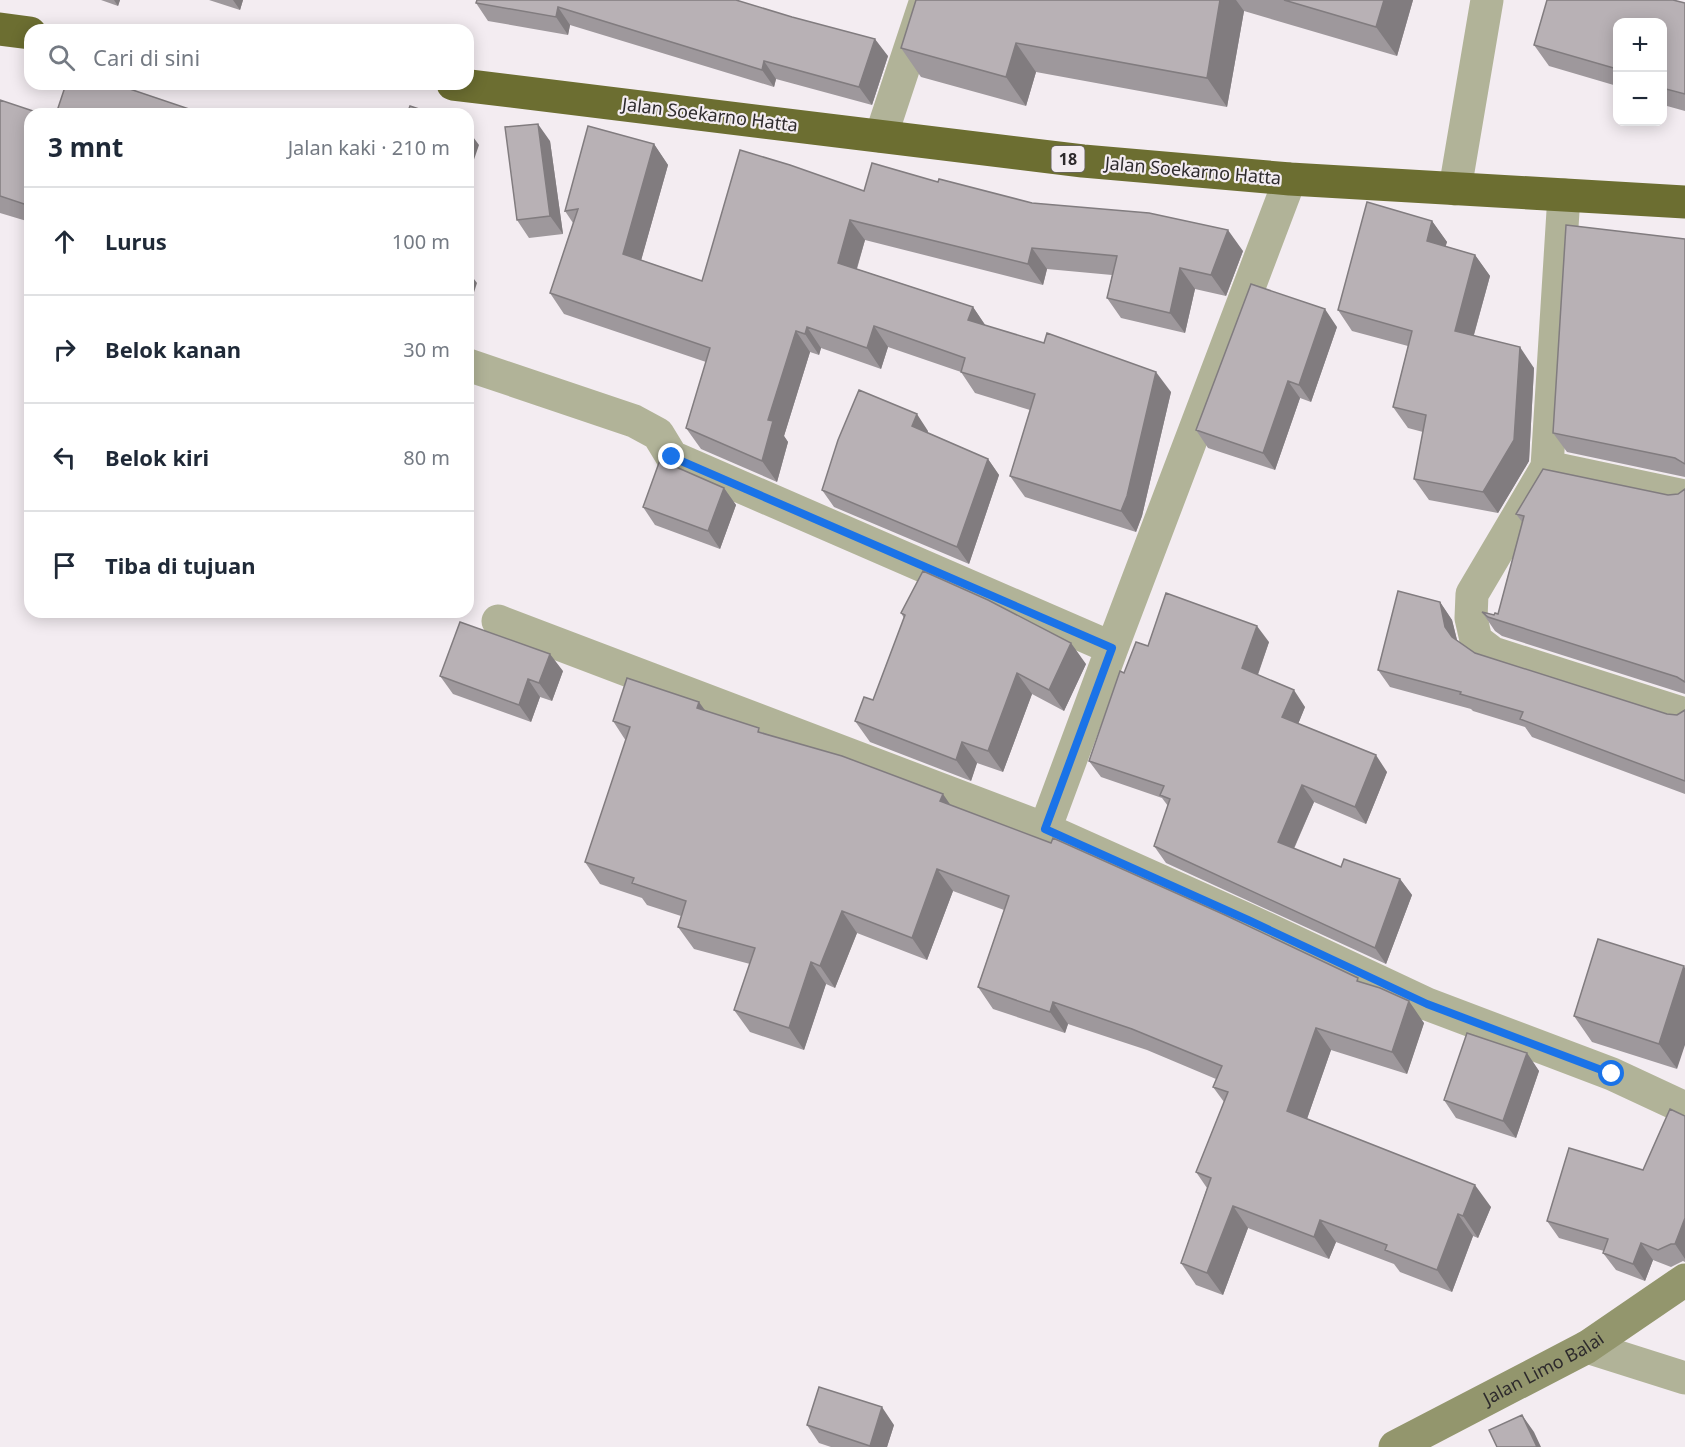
<!DOCTYPE html>
<html lang="id">
<meta charset="utf-8">
<style>
body{margin:0;font-family:"Noto Sans",sans-serif;background:#f2f2f3;color:#1f2937}
.controls{position:absolute;right:18px;top:18px;display:grid;overflow:hidden;border-radius:12px;box-shadow:0 3px 15px #0003}
.controls button{width:54px;height:54px;display:grid;place-items:center;padding:0;border:0;border-bottom:2px solid #e0e1e3;background:#fff;color:#1f2937;font:30px sans-serif}
.stop{position:absolute;width:18px;height:18px;margin:-14px;border:4px solid #1a73e8;border-radius:50%;background:#fff}
.stop.end{background:#1a73e8;border-color:#fff;box-shadow:0 2px 6px #0008}
.list{margin:0;padding:0;list-style:none}
h2{display:flex;justify-content:space-between;align-items:center;height:78px;margin:0;padding:0 24px;font-size:26px}
h2 small{font-size:20px;font-weight:400;color:#747a83}
.list li{display:grid;grid-template-columns:39px 1fr auto;gap:18px;align-items:center;box-sizing:border-box;height:108px;padding:0 24px;border-top:2px solid #e0e1e3}
.list b{display:block;font-size:22px;white-space:nowrap}
.list em{font-size:20px;font-style:normal;color:#747a83}
.icon{flex:none;width:33px;height:33px;fill:none;stroke:currentColor;stroke-width:2;stroke-linecap:round;stroke-linejoin:round}
.map{position:relative;flex:none;width:1685px;height:1447px;overflow:hidden}
.search{position:absolute;background:#fff;box-shadow:0 3px 15px #0003;left:24px;top:24px;width:450px;height:66px;display:flex;align-items:center;gap:15px;box-sizing:border-box;padding:0 21px;border-radius:18px;color:#747a83;font-size:22px}
.panel{position:absolute;background:#fff;box-shadow:0 3px 15px #0003;left:24px;top:108px;width:450px;height:510px;border-radius:18px}
.map>svg:first-child{display:block}
.lines{fill:none;stroke-linecap:round;stroke-linejoin:round}
.street{stroke:#b1b398;stroke-width:33}
.secondary{stroke:#93966d;stroke-width:33}
.highway{stroke:#6c6e31;stroke-width:33}
.wall{fill:#9e989c}
.shaded-wall{fill:#817c7f}
.building{fill:#b8b1b5;stroke:#817c7f;stroke-width:1.5}
.route{stroke:#1a73e8;stroke-width:8}
.labels{text-anchor:middle;stroke-width:4.5;stroke-linejoin:round;paint-order:stroke}
.shield{fill:#f3ecf1;stroke:#686467;stroke-width:1.5}
.shield-label{font-size:16px;font-weight:bold;fill:#2d2a2c}
.street-label{font-size:18px;fill:#2d2a2c;stroke:#f3ecf1}
</style>
<div class="map">
<svg width="1685" height="1447" viewBox="0 0 1685 1447">
<rect width="100%" height="100%" fill="#f3ecf1"/>
<g class="lines">
<path class="street" d="M881,136L926,0
M1290,179L1112,648L1045,829L1248,920L1427,1004L1612,1074L1685,1108
M1455,189L1487,0
M1564,195L1547,467L1472,594L1471,618L1476,640L1493,653L1685,714
M468,365L634,421L658,434L672,457L1112,648
M1547,467L1685,496
M498,621L1045,829
M1587,1347L1685,1378"/>
<path class="secondary" id="s1" d="M1395,1447L1587,1347L1685,1280"/>
<path class="highway" d="M0,29L30,33
M453,84L1083,161L1290,179L1685,202"/>
</g>
<path class="wall" d="M101,0H120L118,6Z
M209,0H243L240,10Z
M736,0L888,56L872,105L776,79L774,87L570,25L568,35L488,21L476,3Z
M916,0H1413L1397,56L1244,11L1227,107L1036,72L1026,106L921,77L901,48Z
M1685,3V111L1667,106L1662,100V22H1617V86L1549,66L1534,45Z
M0,100L30,114V222L0,213Z
M550,141L563,234L529,238L517,220Z
M654,144L668,165L641,260L702,281L864,191L938,182L1243,251L1226,296L1195,289L1185,333L1121,318L1107,298L1112,275L1047,269L1043,285L865,240L857,269L973,307L986,326L1171,392L1142,516L1136,532L1025,497L1010,476L1030,410L975,393L961,372L888,347L881,369L821,348L819,355L810,352L784,436L788,442L777,482L701,449L686,428L706,362L564,314L550,293L573,223L565,211Z
M1432,221L1447,242L1445,246L1475,255L1490,276L1474,335L1534,368L1529,461L1498,513L1429,500L1414,479L1423,432L1408,428L1393,407L1408,346L1352,331L1338,310Z
M1685,239V477L1567,452L1553,433Z
M1337,327L1311,402L1300,398L1275,470L1208,448L1196,430Z
M928,431V433L988,459L999,475L969,564L834,507L822,490Z
M724,488L736,505L720,549L655,525L643,507Z
M1685,489V694L1502,636L1495,631L1482,612L1494,615L1498,614L1522,522L1516,514L1678,494Z
M1440,602L1452,620L1457,640L1475,653L1667,714L1677,715L1685,710V794L1532,737L1525,727L1473,711L1471,709L1390,687L1378,670Z
M901,613L1086,664L1064,711L1032,694L1003,772L977,763L971,781L870,742L855,721L873,700L904,618Z
M1269,642L1258,675L1305,707L1298,724L1387,772L1366,824L1314,802L1294,849L1341,867L1400,879L1412,895L1386,964L1166,863L1154,846L1168,806L1162,798L1101,777L1089,761L1124,673L1148,646Z
M563,671L552,701L540,697L531,722L453,694L440,676Z
M705,710L950,805L1361,982L1424,1023L1407,1074L1331,1050L1307,1119L1491,1207L1478,1238L1473,1236L1452,1292L1400,1272L1394,1264L1336,1242L1329,1259L1248,1228L1223,1295L1196,1285L1181,1263L1207,1188L1196,1172L1224,1102L1213,1087L1216,1079L1147,1050L1068,1024L1065,1033L993,1009L978,987L1004,910L953,891L927,960L857,933L835,988L826,984L804,1050L750,1032L734,1010L750,964L694,949L678,927L681,916L647,905L642,898L600,884L585,862L626,741L613,721Z
M1598,939L1677,1069L1592,1042L1574,1016Z
M1527,1053L1539,1071L1516,1138L1456,1118L1444,1100Z
M1685,1116V1262L1683,1261L1671,1267L1653,1260L1645,1281L1616,1270L1603,1253L1604,1251L1559,1238L1547,1221L1643,1170Z
M807,1425H894L887,1447H831L819,1443Z"/>
<path class="shaded-wall" d="M114,0H120L118,6Z
M233,0H243L240,10Z
M1220,0H1236L1244,11L1227,107L1207,78Z
M1384,0H1413L1397,56L1376,27Z
M558,7L570,25L568,35L556,17Z
M875,39L888,56L872,105L859,87Z
M1016,43L1036,72L1026,106L1006,77Z
M764,61L776,79L774,87L762,70Z
M538,124L550,141L563,234L550,216Z
M468,130L479,145L468,177Z
M654,144L668,165L637,275L623,254Z
M850,220L865,240L852,284L838,263Z
M1432,221L1447,242L1441,262L1427,241Z
M1228,230L1243,251L1226,296L1211,275Z
M1032,248L1047,269L1043,285L1028,264Z
M1475,255L1490,276L1469,352L1455,331Z
M1180,268L1195,289L1185,333L1170,313Z
M468,271L477,283L468,311Z
M973,307L987,328L968,320Z
M1325,309L1337,327L1311,402L1299,385Z
M874,326L888,347L881,369L867,348Z
M807,327L821,348L819,355L805,334Z
M796,331L810,352L784,436L788,442L777,482L762,461L768,420Z
M1520,347L1534,368L1529,461L1498,513L1483,492Z
M1156,372L1171,392L1142,516L1136,532L1121,511Z
M1288,381L1300,398L1275,470L1263,453Z
M917,414L928,431L924,442L912,426Z
M988,459L999,475L969,564L957,547Z
M724,488L736,505L720,549L708,531Z
M1440,602L1452,620L1458,644L1464,654L1445,627Z
M1257,626L1269,642L1254,685L1242,668Z
M1071,643L1086,664L1064,711L1049,690Z
M550,654L563,671L552,701L539,683Z
M1017,673L1032,694L1003,772L988,751Z
M528,679L540,697L531,722L519,705Z
M1294,690L1305,707L1294,734L1282,717Z
M699,702L715,724L697,708Z
M962,742L977,763L971,781L956,760Z
M1376,755L1387,772L1366,824L1355,807Z
M1302,785L1314,802L1289,859L1278,842Z
M943,794L958,816L940,801Z
M937,869L953,891L927,960L912,938Z
M1400,879L1412,895L1386,964L1375,948Z
M842,911L857,933L835,988L820,966Z
M811,962L826,984L804,1050L789,1028Z
M1684,966L1685,968V1045L1677,1069L1659,1044Z
M1409,1001L1424,1023L1407,1074L1392,1052Z
M1053,1002L1068,1024L1065,1033L1050,1012Z
M1316,1028L1331,1050L1302,1133L1287,1111Z
M1527,1053L1539,1071L1516,1138L1503,1121Z
M1475,1185L1491,1207L1478,1238L1463,1216Z
M1233,1206L1248,1228L1223,1295L1207,1273Z
M1458,1214L1473,1236L1452,1292L1437,1270Z
M1685,1218V1259L1675,1244Z
M1320,1220L1336,1242L1329,1259L1314,1237Z
M1641,1243L1653,1260L1645,1281L1633,1264Z
M882,1407L894,1425L887,1447H870V1446Z
M1522,1415L1534,1432L1541,1447H1537Z"/>
<path class="building" d="M477,0H736L792,17L875,39L859,87L764,61L762,70L558,7L556,17L476,3Z
M916,0H1220L1207,78L1016,43L1006,77L901,48Z
M1284,0H1384L1376,27Z
M1547,0H1673L1685,3V94L1662,88V22H1617V69L1534,45Z
M66,84H115L201,113V114H56Z
M0,100L42,114H30V206L0,196Z
M410,106L434,114H407Z
M538,124L550,216L517,220L505,127Z
M588,126L654,144L623,254L702,281L740,150L790,165L864,191L872,163L938,182L939,179L1032,203L1149,213L1228,230L1211,275L1180,268L1170,313L1107,298L1117,256L1032,248L1028,264L850,220L838,263L973,307L968,320L1044,343L1047,333L1156,372L1127,496L1121,511L1010,476L1035,394L961,372L965,358L874,326L867,348L807,327L805,334L796,331L768,420L773,421L762,461L686,428L710,348L550,293L578,209L565,211Z
M1367,202L1432,221L1427,241L1475,255L1455,331L1520,347L1514,440L1483,492L1414,479L1426,415L1393,407L1412,331L1338,310Z
M1566,225L1685,239V464L1675,458L1553,433Z
M1251,284L1325,309L1299,385L1288,381L1263,453L1196,430Z
M859,390L917,414L912,426L988,459L957,547L822,490L838,440Z
M660,460L724,488L708,531L643,507Z
M1543,469L1668,495L1678,494L1685,489V682L1677,677L1488,617L1482,612L1494,615L1495,613L1498,614L1524,516L1516,514Z
M923,571L988,600L1071,643L1049,690L1017,673L988,751L962,742L956,760L855,721L864,697L873,700L905,615L901,613Z
M1398,591L1440,602L1445,627L1452,637L1475,653L1667,714L1677,715L1685,710V781L1520,719L1523,712L1460,694L1461,692L1378,670Z
M1166,593L1257,626L1242,668L1294,690L1282,717L1376,755L1355,807L1302,785L1278,842L1341,867L1344,859L1400,879L1375,948L1154,846L1170,799L1160,795L1164,786L1089,761L1120,671L1124,673L1136,642L1148,646Z
M460,622L550,654L539,683L528,679L519,705L440,676Z
M627,678L699,702L697,708L759,728L758,732L842,756L943,794L940,801L1051,843L1053,838L1225,915L1358,978L1357,981L1380,988L1409,1001L1392,1052L1316,1028L1287,1111L1475,1185L1463,1216L1458,1214L1437,1270L1385,1250L1387,1245L1320,1220L1314,1237L1233,1206L1207,1273L1181,1263L1211,1178L1196,1172L1228,1092L1213,1087L1222,1066L1132,1029L1053,1002L1050,1012L978,987L1009,896L937,869L912,938L842,911L820,966L811,962L789,1028L734,1010L755,948L678,927L686,901L632,883L634,878L585,862L630,727L613,721Z
M1598,939L1684,966L1659,1044L1574,1016Z
M1467,1033L1527,1053L1503,1121L1444,1100Z
M1670,1109L1685,1116V1218L1675,1244H1671L1658,1250L1641,1243L1633,1264L1603,1253L1608,1239L1547,1221L1569,1148L1643,1170Z
M819,1387L882,1407L870,1446L807,1425Z
M1522,1415L1537,1447H1497L1489,1430Z"/>
<g class="lines">
<path class="route" d="M672,457L1112,648L1045,829L1248,920L1427,1004L1612,1074"/>
</g>
<g class="labels">
<rect class="shield" x="1051.5" y="146" width="33" height="26" rx="4.5"/>
<g class="shield-label">
<text x="1068" y="165">18</text>
</g>
<g class="street-label">
<text transform="translate(710 115) rotate(7)" y="6">Jalan Soekarno Hatta</text>
<text transform="translate(1193 171) rotate(5)" y="6">Jalan Soekarno Hatta</text>
<text dy="6" stroke="none"><textPath href="#s1" startOffset="168">Jalan Limo Balai</textPath></text>
</g>
</g>
</svg>
<div class="controls">
<button>+</button>
<button>−</button>
</div>
<div class="stop" style="left:1612px;top:1074px"></div>
<div class="stop end" style="left:672px;top:457px"></div>
<div class="search"><svg class="icon" aria-label="search" viewBox="0 0 24 24"><circle cx="10" cy="10" r="6"/><path d="M15 15l6 6"/></svg>Cari di sini</div>
<section class="panel">
<h2>3 mnt<small>Jalan kaki · 210 m</small></h2>
<ul class="list">
<li><svg class="icon" aria-label="ahead" viewBox="0 0 24 24"><path d="M12 20V5M6 11l6-6 6 6"/></svg><div><b>Lurus</b></div><em>100 m</em></li>
<li><svg class="icon" aria-label="right" viewBox="0 0 24 24"><path d="M7 20v-9h11M14 6l5 5-5 5"/></svg><div><b>Belok kanan</b></div><em>30 m</em></li>
<li><svg class="icon" aria-label="left" viewBox="0 0 24 24"><path d="M17 20v-9H6M10 6l-5 5 5 5"/></svg><div><b>Belok kiri</b></div><em>80 m</em></li>
<li><svg class="icon" aria-label="arrive" viewBox="0 0 24 24"><path d="M6 21V4h12l-3 4 3 4H6"/></svg><div><b>Tiba di tujuan</b></div></li>
</ul>
</section>
</div>
